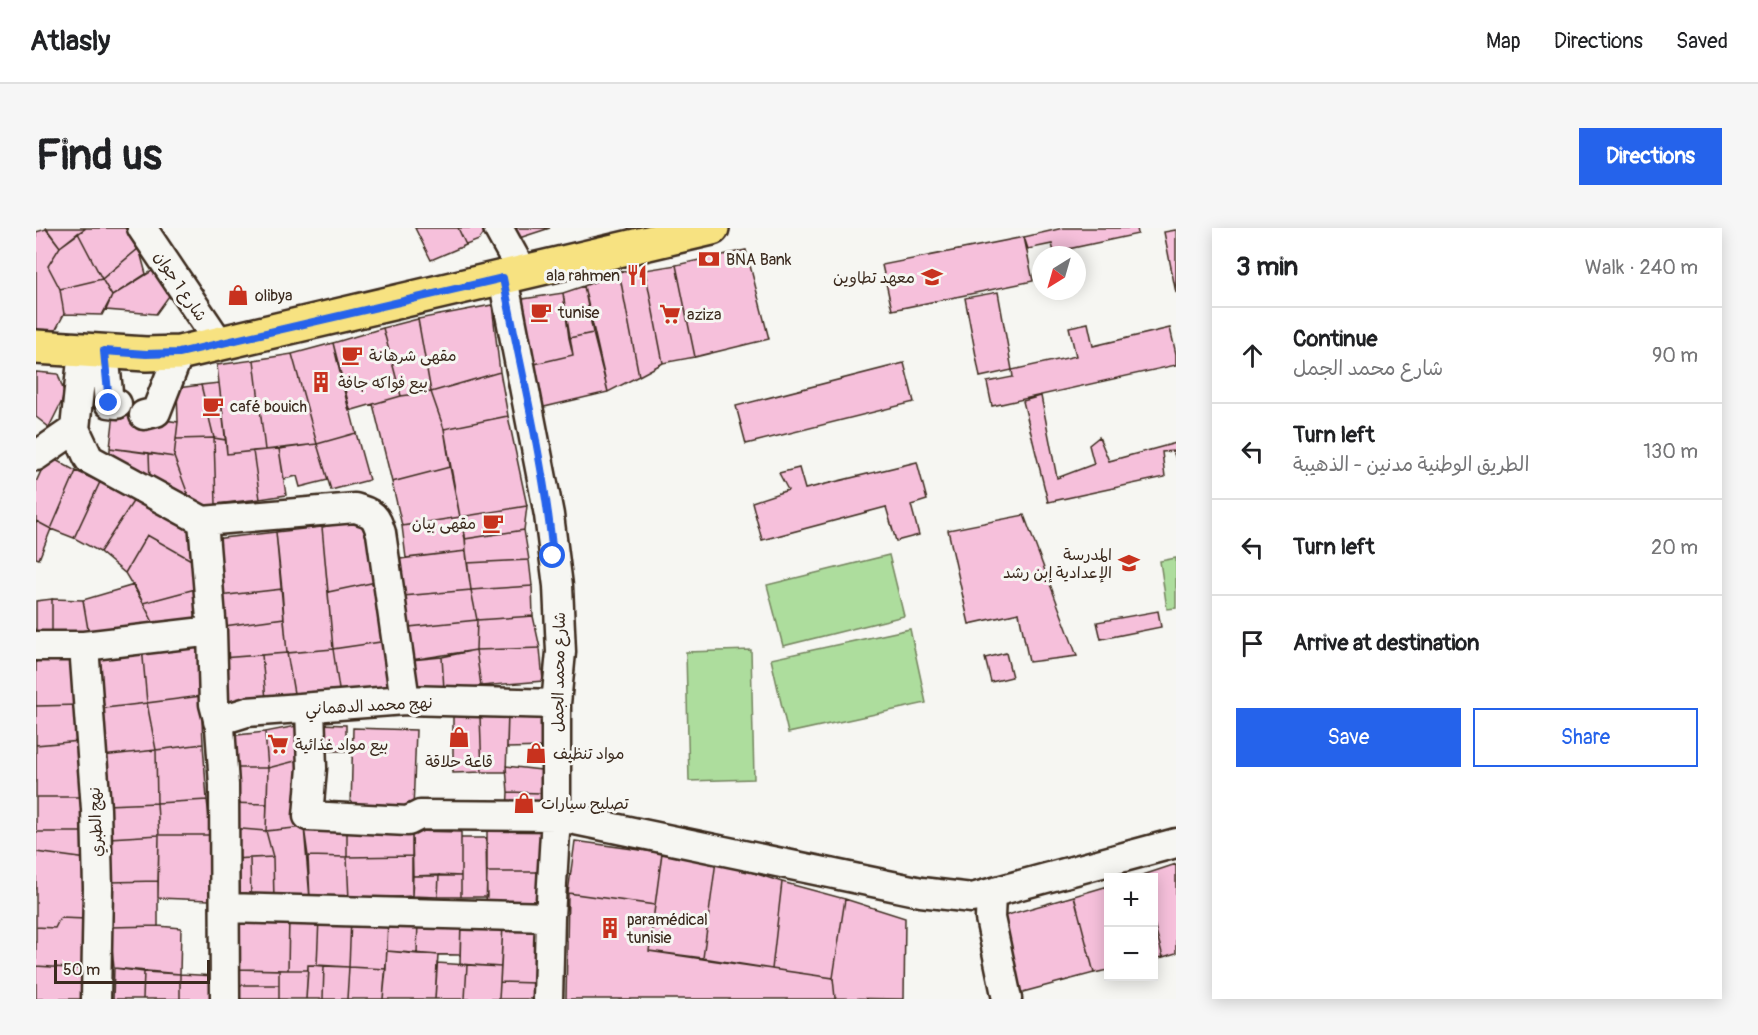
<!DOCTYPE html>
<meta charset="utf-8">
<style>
body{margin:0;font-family:Pangolin,"Playpen Sans Arabic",sans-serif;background:#f6f6f6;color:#202124}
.controls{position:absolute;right:18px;bottom:18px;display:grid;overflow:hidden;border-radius:0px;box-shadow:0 3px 15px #0003}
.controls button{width:54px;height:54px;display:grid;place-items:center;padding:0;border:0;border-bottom:2px solid #e0e0e0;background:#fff;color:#202124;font:30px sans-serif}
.compass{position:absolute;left:996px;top:18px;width:54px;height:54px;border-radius:50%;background:#fff;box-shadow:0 3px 15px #0003;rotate:217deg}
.scale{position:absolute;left:18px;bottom:15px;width:156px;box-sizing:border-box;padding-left:6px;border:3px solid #3b2a1e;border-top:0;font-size:16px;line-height:21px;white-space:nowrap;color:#3b2a1e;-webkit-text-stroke:4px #f6f6f2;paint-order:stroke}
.stop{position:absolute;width:18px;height:18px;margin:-14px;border:4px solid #2563eb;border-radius:50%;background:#fff}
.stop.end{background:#2563eb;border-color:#fff;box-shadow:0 2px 6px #0008}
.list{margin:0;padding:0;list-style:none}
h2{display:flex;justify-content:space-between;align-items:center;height:78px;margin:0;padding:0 24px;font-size:26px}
h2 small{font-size:20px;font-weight:400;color:#757577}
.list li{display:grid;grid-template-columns:39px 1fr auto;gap:18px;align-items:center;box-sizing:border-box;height:96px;padding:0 24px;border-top:2px solid #e0e0e0}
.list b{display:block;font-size:22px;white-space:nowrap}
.list p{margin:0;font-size:20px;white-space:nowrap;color:#757577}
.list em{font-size:20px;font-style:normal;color:#757577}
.actions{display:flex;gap:12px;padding:18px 24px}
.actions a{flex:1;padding:14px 0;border:2px solid #2563eb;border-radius:0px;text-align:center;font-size:21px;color:#2563eb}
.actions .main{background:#2563eb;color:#fff}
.icon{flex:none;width:33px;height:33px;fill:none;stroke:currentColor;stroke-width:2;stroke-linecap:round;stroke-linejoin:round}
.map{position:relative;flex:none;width:1140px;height:771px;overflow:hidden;border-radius:0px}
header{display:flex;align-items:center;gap:36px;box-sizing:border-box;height:84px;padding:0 30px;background:#fff;border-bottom:2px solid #e0e0e0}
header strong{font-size:28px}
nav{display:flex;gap:33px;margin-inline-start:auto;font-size:21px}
.intro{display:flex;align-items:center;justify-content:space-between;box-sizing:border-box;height:144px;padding:0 36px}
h1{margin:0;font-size:42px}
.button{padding:15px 27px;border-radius:0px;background:#2563eb;color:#fff;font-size:21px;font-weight:700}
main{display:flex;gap:36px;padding:0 36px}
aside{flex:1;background:#fff;border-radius:0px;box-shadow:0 3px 15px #0003}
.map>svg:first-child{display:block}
.green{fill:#addd9d;stroke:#74845e;stroke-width:1.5}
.building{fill:#f6c0db;stroke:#3b2a1e;stroke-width:1.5}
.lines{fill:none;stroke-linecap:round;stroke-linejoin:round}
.minor-casing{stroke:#3b2a1e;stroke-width:33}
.major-casing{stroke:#3b2a1e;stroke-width:38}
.minor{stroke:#f6f6f2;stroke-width:28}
.major{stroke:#f7e281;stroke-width:33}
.route{stroke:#2563eb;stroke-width:8}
.labels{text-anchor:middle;stroke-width:6;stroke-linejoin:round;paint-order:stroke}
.poi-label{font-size:16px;fill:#3b2a1e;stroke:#f6f6f2;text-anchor:start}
.street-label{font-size:16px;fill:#3b2a1e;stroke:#f6f6f2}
</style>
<header>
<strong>Atlasly</strong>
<nav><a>Map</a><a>Directions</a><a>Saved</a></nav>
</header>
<div class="intro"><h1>Find us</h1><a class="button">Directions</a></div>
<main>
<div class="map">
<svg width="1140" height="771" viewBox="0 0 1140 771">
<rect width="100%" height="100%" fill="#f6f6f2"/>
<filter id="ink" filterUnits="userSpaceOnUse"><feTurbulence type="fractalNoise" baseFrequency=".0167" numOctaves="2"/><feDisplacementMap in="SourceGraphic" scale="12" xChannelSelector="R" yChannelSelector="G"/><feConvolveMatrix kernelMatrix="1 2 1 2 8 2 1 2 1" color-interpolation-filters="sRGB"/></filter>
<g filter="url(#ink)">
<path class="green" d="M853,327L868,388L747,418L731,357Z
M1140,330V380L1131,381L1124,333Z
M874,401L890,475L752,505L735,431Z
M715,422L718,551L653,553L650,424Z"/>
<path class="building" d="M10,0H50L24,19Z
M50,0H89L103,20L66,51L42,5Z
M379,0H422L430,17L395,32Z
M422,0H452L443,12L430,17Z
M473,0H514L477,12Z
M1027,0H1101L1102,6L1018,24L1016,16L992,21L988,9Z
M10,1L24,19L12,38L24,61L28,86L18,105L0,104V4Z
M1140,2V65L1128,4Z
M42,5L66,51L24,61L12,38L24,19Z
M988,9L997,53L856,82L846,37Z
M103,20L110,46L76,68L66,51Z
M710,22L733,111L659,129L640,37Z
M640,37L659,129L627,135L609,42Z
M119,41L133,68L120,86L70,82L76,68Z
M609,42L627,135L603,148L583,44Z
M583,44L603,148L572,164L548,58Z
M66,51L76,68L66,87L28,86L24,61Z
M548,58L557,105L533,110L527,65Z
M962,64L976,142L944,149L929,70Z
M527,65L537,127L494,137L479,82L487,71Z
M456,77L464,144L395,164L382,91Z
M382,91L395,164L365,168L347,100Z
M1052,95L1057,118L1134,100L1140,126V137L956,178L951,154L977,149L976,142L1040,128L1033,99Z
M347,100L365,168L313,183L297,115Z
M557,105L572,164L504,180L494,137L537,127L533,110Z
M297,115L320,205L281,216L256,126Z
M256,126L281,216L229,222L218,132Z
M218,132L229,222L191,226L181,137Z
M868,135L878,174L710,216L700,178Z
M0,144L22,146L29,167L13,199L0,189Z
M464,144L472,188L408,201L395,164Z
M183,155L190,212L178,210L165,157Z
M165,157L178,210L140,211L142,194L141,160Z
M395,164L408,201L414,239L356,254L337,176L365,168Z
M1005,168L1021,250L1058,236L1053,217L1063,209L1073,233L1140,215V231L1137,223L1126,224L1129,249L1012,274L987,173Z
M78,185L142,194L138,229L74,220Z
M472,188L491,278L424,289L408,201Z
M320,205L333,252L295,262L281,216Z
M178,210L190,212L191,226L217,223L224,271L180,276Z
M178,210L180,276L173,284L153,269L138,229L140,211Z
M281,216L292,252L264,259L261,248L248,251L243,221Z
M74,220L113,225L114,252L74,238Z
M243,221L250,267L224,271L217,223Z
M113,225L138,229L153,269L114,252Z
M12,228L40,243L15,301L0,293V254Z
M881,234L891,272L875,277L883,307L860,313L850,279L726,312L716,274L752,262L743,245L763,240L769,261Z
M414,239L424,289L366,298L356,254Z
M40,243L64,254L38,310L15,301Z
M64,254L98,272L64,324L38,310Z
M98,272L152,293L157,333L111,307L89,345L64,324Z
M491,278L488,302L429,311L424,289Z
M988,287L1041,428L993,434L983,385L933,396L912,302Z
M424,289L429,307L430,323L370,330L366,298Z
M326,291L340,354L292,364L286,299Z
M0,293L15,301L3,331L0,330Z
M286,299L297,421L251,425L240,304Z
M488,302L493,332L431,335L429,311Z
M240,304L246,361L183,368L177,311Z
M111,307L157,333L163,360L107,375L89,345Z
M430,323L435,362L367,368L364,331Z
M493,332L496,358L435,362L431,335Z
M340,354L351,413L297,421L292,364Z
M98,357L122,404L54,413L47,372Z
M496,358L497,388L441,392L435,362Z
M163,360L166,395L122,404L107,375Z
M246,361L248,390L181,399L183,368Z
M435,362L441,392L373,399L367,368Z
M16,371L47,372L54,413L16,412Z
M16,371V412H0V373Z
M1122,383L1125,399L1065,411L1061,394Z
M497,388L504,420L440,422L441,392Z
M248,390L251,425L185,430L181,399Z
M441,392L440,422L375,432L373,399Z
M162,412L165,468L111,475L106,418Z
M351,413L356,463L304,468L297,421Z
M106,418L111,475L61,481L60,424Z
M504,420L507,453L445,458L440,422Z
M297,421L304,468L259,471L251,425Z
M440,422L445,458L408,462L406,429Z
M251,425L259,471L230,472L226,427Z
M970,425L976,449L955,454L949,430Z
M0,426H42L43,477L0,478Z
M226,427L230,472L192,473L185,430Z
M406,429L408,462L378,464L375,432Z
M165,468L167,516L120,522L111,475Z
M111,475L120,522L66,528L61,481Z
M43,477L44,513L0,517V478Z
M472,485L470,544H446L444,488Z
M472,485H498L509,494L510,519L471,520Z
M417,488H444L446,544L417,545Z
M271,496V530L232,540L229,504Z
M283,496L310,497V523H284Z
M317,500L380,502L377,582L315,580Z
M229,504L232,540H193L192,508Z
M44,513L48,569H0V517Z
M167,516L171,572L121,575L120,522Z
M120,522L121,575L70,577L66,528Z
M271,530L268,599L230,603L232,540Z
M470,538L505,542V565L472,564Z
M193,540H232L231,576L194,575Z
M472,564L505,565V586L471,585Z
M0,569H48L49,604H0Z
M171,572L175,607H123L121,575Z
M121,575L123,607L73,610L70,577Z
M194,575L231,576L230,603L194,600Z
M451,593L505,595V644H451Z
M311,598V629L272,628L268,599Z
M311,598L376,603V628L311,629Z
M268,599L274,671L238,673L237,629L230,603Z
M194,600L230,603L237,629L196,631Z
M376,603L425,604V648H377Z
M0,604H49L51,631L0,624Z
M123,607L122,653L73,654V610Z
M123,607H175L173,672L122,670Z
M425,610H450L451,669H425Z
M539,613L626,625L619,677L532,665Z
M0,624L51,631L50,691L24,690L19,700L0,699Z
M626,625L680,633L667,730L613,723Z
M272,628L311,629L313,672L274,671Z
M376,628V668L313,672L311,629Z
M237,629L238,673L215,672L214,630Z
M214,630L215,672L198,673L196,631Z
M680,633L746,654L736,741L667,730Z
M1140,636V725L1127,729L1118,695V650L1104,648Z
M451,644H505V682L450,681Z
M403,647L425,648V669H402Z
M403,647L402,669L376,668L377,648Z
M122,653V698L74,699L73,654Z
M746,654L809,671L797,750L736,741Z
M1072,658V742L1058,745L1038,668Z
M532,665L619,677L613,723L797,750L799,770L813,771H530Z
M1038,668L1058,745L983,765L961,690Z
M809,671L869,690L868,771L799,770L797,750Z
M199,689H253L252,742L200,741Z
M253,689L283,690L281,737H272V742H252Z
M24,690L50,691L48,741L0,738V699L19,700Z
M283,690H315L313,739L281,737Z
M315,690L352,691L350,741L313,739Z
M352,691L382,692L381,726L351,723Z
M382,692L425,694L424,727L381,726Z
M425,694L467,696L465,739L424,736Z
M1118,695L1127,729L1118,731Z
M467,696L502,698L499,755L464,754Z
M122,698L145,700L144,746L78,740L74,699Z
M351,723L402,727L399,771H347Z
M401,735L431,737L429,771H399Z
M272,737L288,738L287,771H270Z
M431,737L465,739L463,771H429Z
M0,738L48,741L47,771H0Z
M288,738L313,739L311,771H287Z
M313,739L350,741L347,771H311Z
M78,740L108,744L107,771H77Z
M200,741L243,742V757H198Z
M243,742H272L270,771H243Z
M108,744L144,746V771H107Z
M144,746L180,748L179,771H144Z
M464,754L499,755L498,771H463Z
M198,757H243V771H198Z"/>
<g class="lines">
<defs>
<path id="minor" d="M106,0L184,116
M462,0L487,45
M467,50L513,287L522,358L525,424L520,476V588L514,689L512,771
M68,123L73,175L81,176
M108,187L120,184L143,125
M39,201L53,231L167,293L319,280C338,286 339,287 345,305L369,472
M0,228L39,201L47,122
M167,293L176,403L178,476L184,499L188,557L189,771
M0,418H48L176,403
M48,418L60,581L62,660L60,771
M274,481L276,540L272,588L372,593L384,587L520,588L885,664L936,670L1140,615
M182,493L211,484L369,472L520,476
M955,666L954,690L971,771
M189,680L514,689"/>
<path id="major" d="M0,119L110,126L143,125L676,0"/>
</defs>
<use href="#minor" class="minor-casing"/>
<use href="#major" class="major-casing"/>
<use href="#minor" class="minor"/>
<use href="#major" class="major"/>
</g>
</g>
<g class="lines" filter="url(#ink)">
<path class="route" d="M73,175L68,123L110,126L143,125L467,50C485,142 508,235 517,328"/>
</g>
<defs>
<symbol id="bank-bare" viewBox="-9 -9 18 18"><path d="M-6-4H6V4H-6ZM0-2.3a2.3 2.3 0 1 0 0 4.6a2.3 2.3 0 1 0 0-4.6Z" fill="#c8321e" stroke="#f6f6f2" stroke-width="2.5" paint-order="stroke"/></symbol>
<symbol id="restaurant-bare" viewBox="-9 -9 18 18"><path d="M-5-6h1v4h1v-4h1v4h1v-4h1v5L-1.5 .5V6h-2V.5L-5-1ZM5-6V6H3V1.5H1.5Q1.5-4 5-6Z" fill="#c8321e" stroke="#f6f6f2" stroke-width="2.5" paint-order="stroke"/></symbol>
<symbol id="school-bare" viewBox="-9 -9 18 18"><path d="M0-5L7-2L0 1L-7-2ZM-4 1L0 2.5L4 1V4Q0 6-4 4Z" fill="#c8321e" stroke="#f6f6f2" stroke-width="2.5" paint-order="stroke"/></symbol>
<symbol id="shop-bare" viewBox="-9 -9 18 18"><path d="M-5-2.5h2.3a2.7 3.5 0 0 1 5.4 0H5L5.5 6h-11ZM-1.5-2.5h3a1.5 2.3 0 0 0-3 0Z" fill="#c8321e" stroke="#f6f6f2" stroke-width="2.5" paint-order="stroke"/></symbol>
<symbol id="cafe-bare" viewBox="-9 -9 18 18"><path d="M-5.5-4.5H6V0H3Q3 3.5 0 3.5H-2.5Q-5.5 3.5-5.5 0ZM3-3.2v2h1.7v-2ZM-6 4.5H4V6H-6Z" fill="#c8321e" stroke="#f6f6f2" stroke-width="2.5" paint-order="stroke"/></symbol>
<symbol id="supermarket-bare" viewBox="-9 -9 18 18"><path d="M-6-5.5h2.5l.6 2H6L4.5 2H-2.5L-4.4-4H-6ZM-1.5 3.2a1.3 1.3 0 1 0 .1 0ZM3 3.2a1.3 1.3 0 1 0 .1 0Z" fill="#c8321e" stroke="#f6f6f2" stroke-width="2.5" paint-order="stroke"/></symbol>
<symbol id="building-bare" viewBox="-9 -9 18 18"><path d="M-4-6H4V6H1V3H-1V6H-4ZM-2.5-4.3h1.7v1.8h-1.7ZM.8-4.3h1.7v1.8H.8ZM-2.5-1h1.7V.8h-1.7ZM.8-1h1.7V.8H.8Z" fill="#c8321e" stroke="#f6f6f2" stroke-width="2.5" paint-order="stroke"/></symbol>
</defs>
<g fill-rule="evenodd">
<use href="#bank-bare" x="658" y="16" width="30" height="30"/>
<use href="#restaurant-bare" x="586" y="32" width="30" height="30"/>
<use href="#school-bare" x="881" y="34" width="30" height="30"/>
<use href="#shop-bare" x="187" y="52" width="30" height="30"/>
<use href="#cafe-bare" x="490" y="69" width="30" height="30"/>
<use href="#supermarket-bare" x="619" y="71" width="30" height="30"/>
<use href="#cafe-bare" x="301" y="112" width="30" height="30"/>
<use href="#building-bare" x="270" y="139" width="30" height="30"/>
<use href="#cafe-bare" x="162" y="163" width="30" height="30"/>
<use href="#cafe-bare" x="442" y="280" width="30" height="30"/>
<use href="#school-bare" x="1078" y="320" width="30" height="30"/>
<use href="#shop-bare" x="408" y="494" width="30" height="30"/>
<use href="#supermarket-bare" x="227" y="501" width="30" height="30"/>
<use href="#shop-bare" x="485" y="510" width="30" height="30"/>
<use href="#shop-bare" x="473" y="560" width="30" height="30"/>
<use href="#building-bare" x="559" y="685" width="30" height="30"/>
</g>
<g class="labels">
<g class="poi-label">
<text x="690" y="37">BNA Bank</text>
<text x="584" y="53" text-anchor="end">ala rahmen</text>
<text x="879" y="55" text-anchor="end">معهد تطاوين</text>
<text x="219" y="73">olibya</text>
<text x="522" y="90">tunise</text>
<text x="651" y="92">aziza</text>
<text x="333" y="133">مقهى شرهانة</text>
<text x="302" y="160">بيع فواكه جافة</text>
<text x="194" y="184">café bouich</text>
<text x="440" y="301" text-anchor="end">مقهى بيان</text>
<text x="1076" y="332" text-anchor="end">المدرسة<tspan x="1076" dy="18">الإعدادية إبن رشد</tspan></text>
<text x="259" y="522">بيع مواد غذائية</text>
<text x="517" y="531">مواد تنظيف</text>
<text x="423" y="539" text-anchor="middle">قاعة حلاقة</text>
<text x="505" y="581">تصليح سيارات</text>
<text x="591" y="697">paramédical<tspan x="591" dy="18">tunisie</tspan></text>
</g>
<g class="street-label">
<text transform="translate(145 58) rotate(56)" y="6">شارع 1 جوان</text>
<text transform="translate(522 444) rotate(-89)" y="6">شارع محمد الجمل</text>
<text transform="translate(333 477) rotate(-3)" y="6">نهج محمد الدهماني</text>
<text transform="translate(59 594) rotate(-92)" y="6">نهج الطبري</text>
</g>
</g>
</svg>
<div class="controls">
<button>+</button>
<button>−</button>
</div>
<svg class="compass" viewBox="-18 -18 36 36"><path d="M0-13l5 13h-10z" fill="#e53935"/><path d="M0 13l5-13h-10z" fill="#757577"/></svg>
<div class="scale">50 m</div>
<div class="stop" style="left:517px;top:328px"></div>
<div class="stop end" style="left:73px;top:175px"></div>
</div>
<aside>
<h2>3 min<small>Walk · 240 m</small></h2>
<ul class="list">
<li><svg class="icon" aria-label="ahead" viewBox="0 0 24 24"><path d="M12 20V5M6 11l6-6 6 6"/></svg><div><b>Continue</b><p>شارع محمد الجمل</p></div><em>90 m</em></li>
<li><svg class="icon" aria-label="left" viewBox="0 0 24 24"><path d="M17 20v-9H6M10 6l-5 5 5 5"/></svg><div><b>Turn left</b><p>الطريق الوطنية مدنين - الذهيبة</p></div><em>130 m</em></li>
<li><svg class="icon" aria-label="left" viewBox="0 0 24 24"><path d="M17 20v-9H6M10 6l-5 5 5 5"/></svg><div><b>Turn left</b></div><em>20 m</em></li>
<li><svg class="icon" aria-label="arrive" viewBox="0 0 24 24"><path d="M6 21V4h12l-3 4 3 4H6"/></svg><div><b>Arrive at destination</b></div></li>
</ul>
<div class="actions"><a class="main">Save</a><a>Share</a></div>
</aside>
</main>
